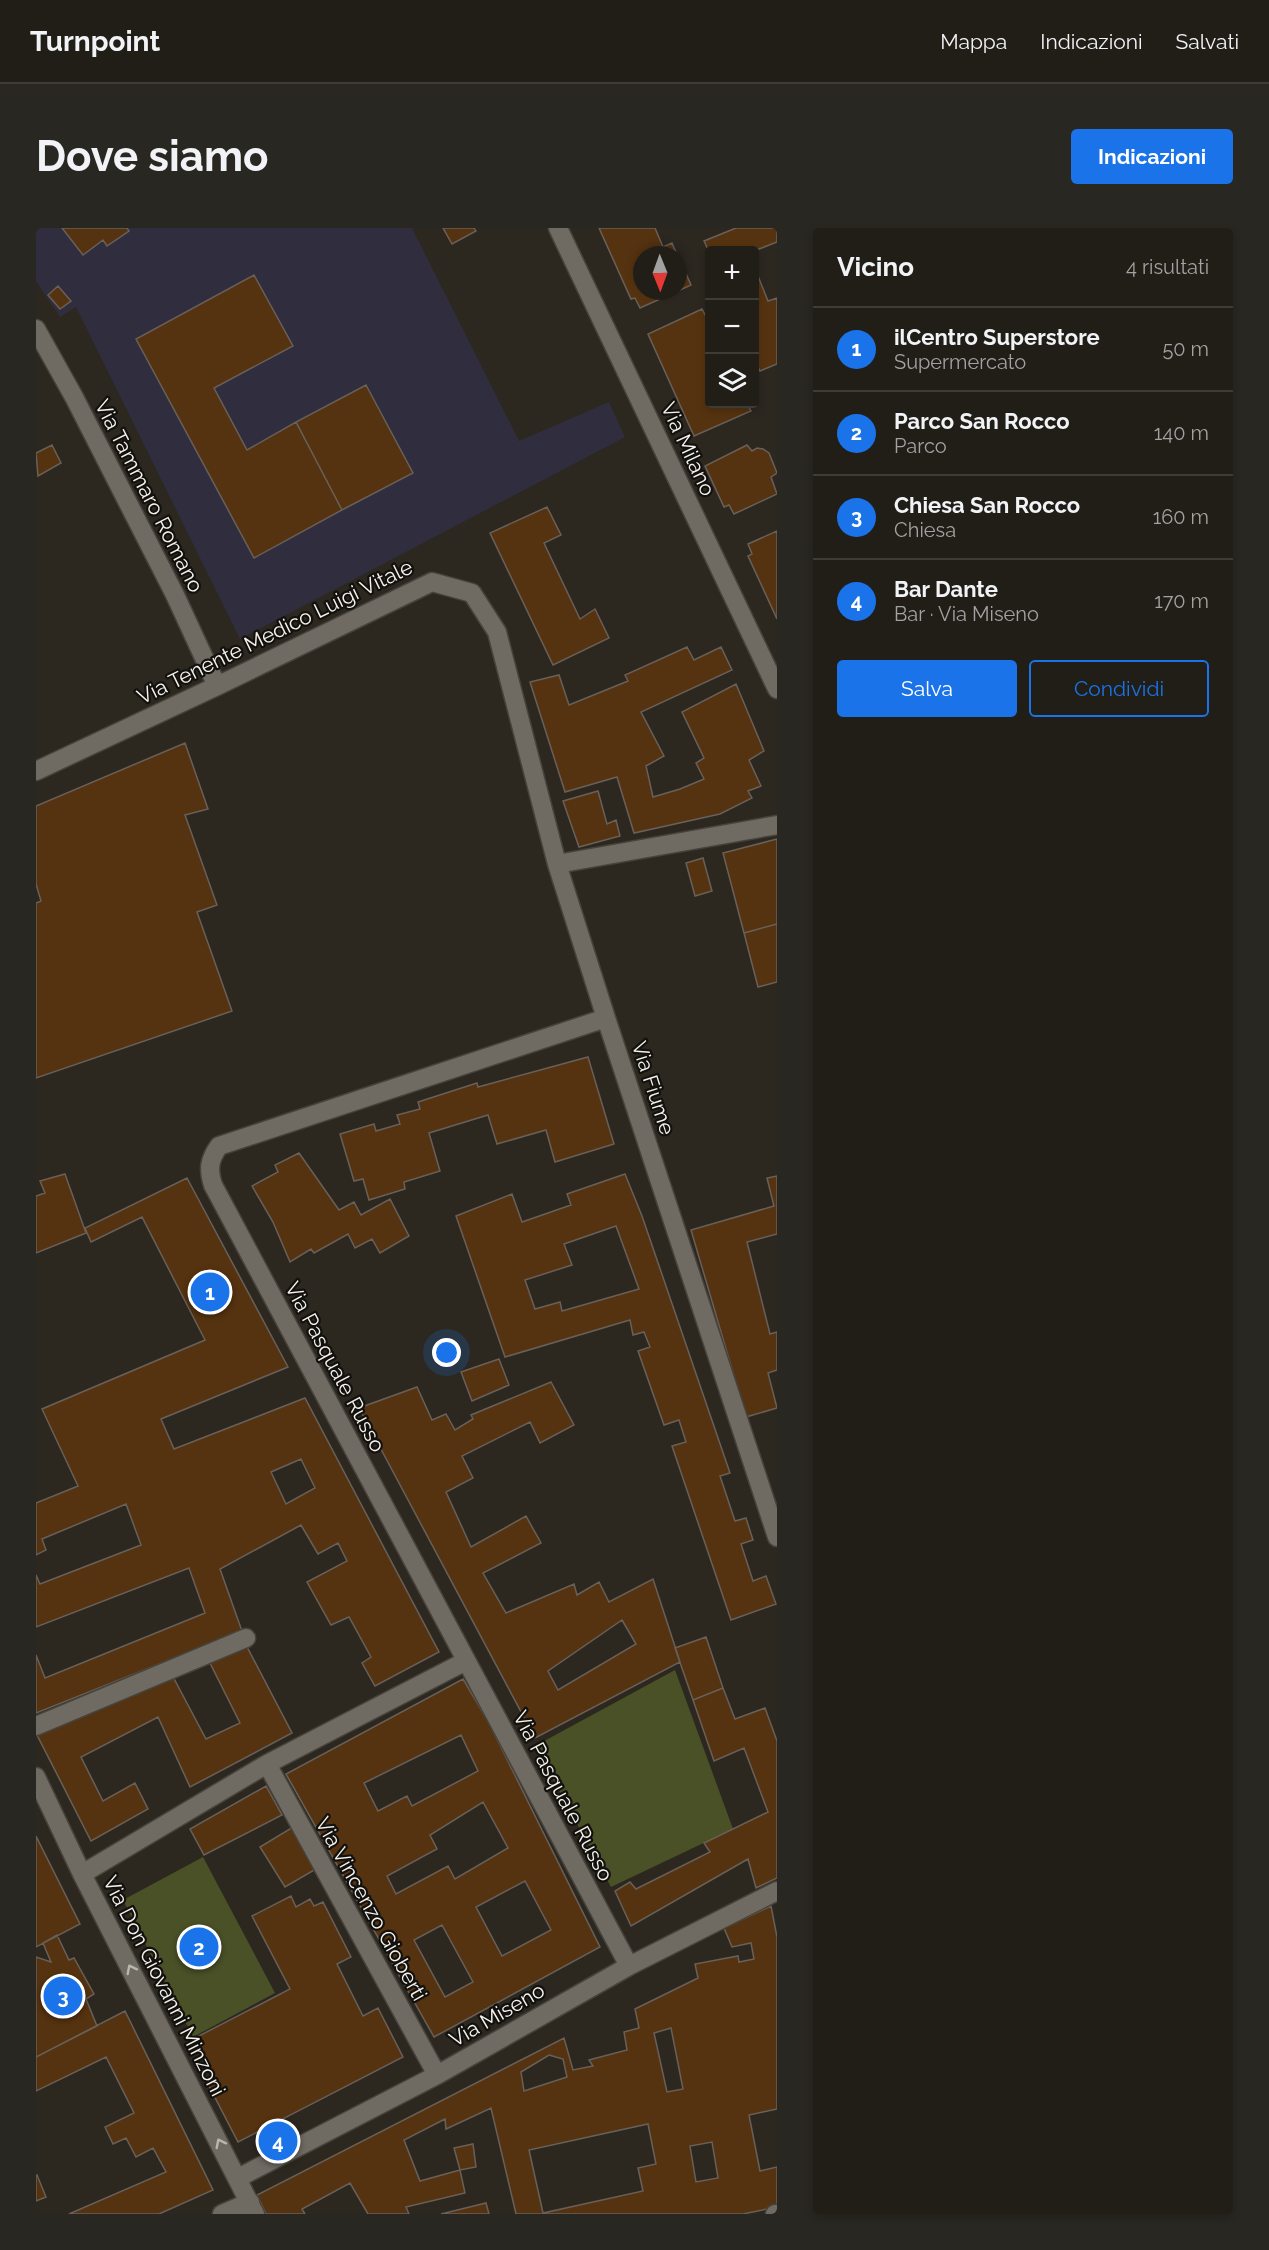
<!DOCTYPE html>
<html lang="it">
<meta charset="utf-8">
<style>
body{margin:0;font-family:Raleway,sans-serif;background:#292721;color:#f1f3f6}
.controls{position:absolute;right:18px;top:18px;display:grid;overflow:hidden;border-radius:6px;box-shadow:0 3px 9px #0003}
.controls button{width:54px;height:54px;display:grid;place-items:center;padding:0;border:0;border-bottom:2px solid #3e3c37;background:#211e18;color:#f1f3f6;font:30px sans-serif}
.compass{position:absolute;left:597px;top:18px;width:54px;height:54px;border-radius:50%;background:#211e18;box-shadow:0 3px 9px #0003;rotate:179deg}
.you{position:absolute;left:411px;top:1125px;width:21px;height:21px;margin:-15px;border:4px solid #fff;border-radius:50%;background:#1a73e8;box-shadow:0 0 0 9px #1a73e833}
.badge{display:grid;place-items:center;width:39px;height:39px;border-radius:50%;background:#1a73e8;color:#fff;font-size:20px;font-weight:700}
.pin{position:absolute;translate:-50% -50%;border:3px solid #fff;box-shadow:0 2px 6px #0006}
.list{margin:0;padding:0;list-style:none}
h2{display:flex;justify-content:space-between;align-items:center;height:78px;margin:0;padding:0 24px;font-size:26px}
h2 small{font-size:20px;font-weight:400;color:#a2a2a2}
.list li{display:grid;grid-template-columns:39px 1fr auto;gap:18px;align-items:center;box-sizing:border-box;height:84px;padding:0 24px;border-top:2px solid #3e3c37}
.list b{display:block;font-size:22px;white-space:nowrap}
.list p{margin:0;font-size:20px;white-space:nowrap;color:#a2a2a2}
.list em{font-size:20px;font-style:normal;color:#a2a2a2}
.actions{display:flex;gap:12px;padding:18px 24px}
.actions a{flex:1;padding:14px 0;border:2px solid #1a73e8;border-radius:6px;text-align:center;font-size:21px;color:#1a73e8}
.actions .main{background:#1a73e8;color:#fff}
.icon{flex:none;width:33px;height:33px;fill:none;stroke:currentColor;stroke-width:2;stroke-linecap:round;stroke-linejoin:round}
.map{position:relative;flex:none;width:741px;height:1986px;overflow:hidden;border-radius:6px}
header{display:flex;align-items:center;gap:36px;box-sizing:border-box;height:84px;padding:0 30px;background:#211e18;border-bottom:2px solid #3e3c37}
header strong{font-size:28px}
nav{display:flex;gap:33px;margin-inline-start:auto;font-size:21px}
.intro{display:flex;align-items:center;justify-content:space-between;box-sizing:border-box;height:144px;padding:0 36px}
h1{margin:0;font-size:42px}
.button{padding:15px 27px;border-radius:6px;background:#1a73e8;color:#fff;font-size:21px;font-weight:700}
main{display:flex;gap:36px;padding:0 36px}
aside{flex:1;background:#211e18;border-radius:6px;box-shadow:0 3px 9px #0003}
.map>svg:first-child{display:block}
.education{fill:#302d3e}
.green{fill:#4a5127}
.building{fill:#563310;stroke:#686059;stroke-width:1.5;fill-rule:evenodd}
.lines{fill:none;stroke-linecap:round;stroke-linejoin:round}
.minor-casing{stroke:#46433c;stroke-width:21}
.minor{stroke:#6f6b62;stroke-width:18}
.oneway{stroke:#b9b6af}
.labels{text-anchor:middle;stroke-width:4.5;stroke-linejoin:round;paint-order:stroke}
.street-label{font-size:21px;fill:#f6f3ee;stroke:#13110e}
</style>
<header>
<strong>Turnpoint</strong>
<nav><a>Mappa</a><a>Indicazioni</a><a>Salvati</a></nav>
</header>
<div class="intro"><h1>Dove siamo</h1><a class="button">Indicazioni</a></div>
<main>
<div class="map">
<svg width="741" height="1986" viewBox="0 0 741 1986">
<rect width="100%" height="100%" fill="#2c2820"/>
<path class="education" d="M0,0H376L483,213L573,174L589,209L204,411L40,79L24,89L0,53Z"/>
<path class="green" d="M639,1442L697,1601L575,1659L499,1518Z
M167,1629L239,1765L157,1809L87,1672Z"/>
<path class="building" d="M26,0H91L93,3L71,18L67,12L47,27Z
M407,0H438L440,3L416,16Z
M563,0H619L627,19L636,15L641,27H606V63H642L604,80L599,70L595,71Z
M700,0H741V14L718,23L674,22V26L668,13Z
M642,28L655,57L642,63Z
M718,38L732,73L741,70V136L724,143L718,130Z
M218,47L257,118L178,160L211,222L260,194L306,282L218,330L100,111Z
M22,58L35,73L24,81L12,67Z
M666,81L674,96V176H711L715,183L658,208L612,106Z
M330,157L377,245L306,282L260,194Z
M16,217L25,235L2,248L0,225Z
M711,217L716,223L721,220L727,221L733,225L741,245L735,249L741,266L698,286L693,277L688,279L669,238Z
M511,279L525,307L508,315L544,391L559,381L573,410L517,437L454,305Z
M741,303V391L712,328L716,326L712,316Z
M651,419L658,432L685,419L696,442L605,484L628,528L610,538L617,569L644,561L668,551L660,535L668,530L646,484L700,456L728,523L713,532L725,558L712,563L716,570L684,586L598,605L581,549L529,564L494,454L523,447L533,477L592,453L589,447Z
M149,515L172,581L149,587L181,677L161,684L196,783L0,850V675L5,673L0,656V578Z
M562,563L571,596L580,592L584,608L543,619L527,573Z
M741,611V696L708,705L687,625Z
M667,630L676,663L659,668L650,635Z
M741,696V754L722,759L708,705Z
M552,829L578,916L519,934L510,902L461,916L452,887L393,905L404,943L368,954L369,961L333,972L327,951L318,953L304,906L338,896L340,903L364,896L361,887L384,881L382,874L441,855L442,859Z
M263,925L303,982L318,974L325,987L354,971L373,1008L344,1025L336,1011L319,1020L312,1006L278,1025L275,1021L254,1034L237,994L216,958L242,944L239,937Z
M29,946L50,1005L0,1025V968L9,965L4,953Z
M589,946L606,988L694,1245L684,1248L699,1293L710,1290L717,1312L705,1316L717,1353L730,1348L740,1376L695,1392L636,1218L650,1214L643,1192L628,1197L602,1123L614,1119L608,1104L597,1107L594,1092L469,1129L420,988L476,966L486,994L535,977L531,966ZM580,998L603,1061L526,1083L524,1074L499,1081L489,1052L536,1037L528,1016Z
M741,948V1006L711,1014L734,1106L741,1104V1142L732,1145L741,1180L710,1189L655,1002L738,978L731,950Z
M151,950L252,1139L125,1191L138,1221L269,1170L403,1424L339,1458L326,1435L335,1429L313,1389L295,1397L271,1354L311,1333L302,1315L282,1326L265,1297L184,1341L206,1403L0,1485V1427L9,1450L169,1385L153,1340L0,1399V1347L4,1356L105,1317L90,1276L6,1311L10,1322L0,1327V1275L42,1258L6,1181L169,1112L106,989L55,1014L49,1000ZM265,1231L279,1260L250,1276L235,1244Z
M463,1131L473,1157L436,1173L425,1144Z
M515,1154L538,1197L504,1215L494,1194L426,1228L437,1250L410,1264L435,1319L490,1288L505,1315L447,1345L470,1385L538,1356L541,1367L563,1354L573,1374L617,1351L644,1434L499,1510L323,1180L381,1159L396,1192L410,1186L419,1202L437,1191L435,1187ZM586,1392L600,1416L522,1462L512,1443Z
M670,1409L687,1460L657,1472L639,1420Z
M209,1415L256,1505L154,1559L122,1489L45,1529L67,1573L99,1555L112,1581L55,1613L0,1505L135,1445L170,1511L204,1495L172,1431Z
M427,1451L452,1493L564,1719L398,1809L250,1546ZM425,1507L442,1543L376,1578L371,1568L342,1583L328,1555ZM447,1574L472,1620L419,1651L412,1638L360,1666L351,1648L401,1621L394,1607ZM489,1653L515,1702L466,1728L440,1679ZM406,1697L437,1754L409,1769L378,1712Z
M687,1460L699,1491L729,1480L741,1513V1650L720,1660L712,1631L595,1698L579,1663L594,1654L600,1661L674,1624L668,1615L732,1584L708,1520L678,1533L657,1472Z
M230,1558L246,1587L168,1627L154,1601Z
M257,1599L280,1641L249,1659L224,1619Z
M0,1608L44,1696L0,1719Z
M255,1668L260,1679L274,1671L278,1678L287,1674L315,1729L301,1736L327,1788L342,1780L367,1829L202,1914L171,1854L178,1851L157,1811L254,1761L216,1688Z
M735,1678L741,1709V1881L713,1887L724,1943L741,1939V1979L707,1986H480L455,1880L410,1901L409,1891L368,1912L384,1953L424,1942L429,1965L370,1979L373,1986H332L314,1955L266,1981L269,1986H230L221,1967L528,1810L537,1842L557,1838L553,1832L591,1822L588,1804L603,1800L599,1781L662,1750L659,1736L702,1728L703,1734L718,1731L715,1715L696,1719L688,1700ZM635,1800L647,1861L631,1864L618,1805ZM513,1827L527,1831L531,1849L488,1863L485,1844ZM612,1896L620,1936L602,1940L607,1963L507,1985L493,1922ZM676,1914L682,1950L660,1954L654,1918Z
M21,1707L33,1732L38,1730L58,1766L50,1771L61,1798L0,1829V1729L15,1734L7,1715Z
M89,1783L177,1962L123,1986H33L130,1944L117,1920L100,1929L90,1910L77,1916L69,1899L98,1885L70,1829L0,1863V1829Z
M437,1916L440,1939L424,1942L418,1920Z
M1,1947L10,1969L0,1973V1948Z
M450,1975L453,1986H405Z"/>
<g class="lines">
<defs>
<path id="minor" d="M522,0L741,461
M0,101L38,169L139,367L181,458
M0,543L181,458L396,354L436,365L461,404L521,636L570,790L741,1309
M521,636L741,597
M570,790L183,918C173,932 172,941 177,957L593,1738
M0,1498L210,1410
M231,1536L401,1847
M0,1549L46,1646L219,1986
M46,1646L231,1536L430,1433
M202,1950L401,1847L593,1738L741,1663
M186,1986L214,1974
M739,1986H741"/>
</defs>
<use href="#minor" class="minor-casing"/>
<use href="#minor" class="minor"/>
</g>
<defs><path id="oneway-chevron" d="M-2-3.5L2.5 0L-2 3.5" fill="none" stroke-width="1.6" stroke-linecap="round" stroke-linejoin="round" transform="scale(1.5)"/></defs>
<g class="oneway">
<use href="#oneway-chevron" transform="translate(95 1741) rotate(-117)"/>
<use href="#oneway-chevron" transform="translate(184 1915) rotate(-117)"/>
</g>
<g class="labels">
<g class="street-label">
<text transform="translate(652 221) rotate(65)" y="7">Via Milano</text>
<text transform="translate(113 268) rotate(63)" y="7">Via Tammaro Romano</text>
<text transform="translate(239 404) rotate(-26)" y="7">Via Tenente Medico Luigi Vitale</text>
<text transform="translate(617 860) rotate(72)" y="7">Via Fiume</text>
<text transform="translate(299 1139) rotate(62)" y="7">Via Pasquale Russo</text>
<text transform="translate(527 1568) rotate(62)" y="7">Via Pasquale Russo</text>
<text transform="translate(335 1681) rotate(61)" y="7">Via Vincenzo Gioberti</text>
<text transform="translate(128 1758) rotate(63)" y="7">Via Don Giovanni Minzoni</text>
<text transform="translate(461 1787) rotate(-30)" y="7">Via Miseno</text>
</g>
</g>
</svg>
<div class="controls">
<button>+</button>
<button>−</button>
<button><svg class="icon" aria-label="layers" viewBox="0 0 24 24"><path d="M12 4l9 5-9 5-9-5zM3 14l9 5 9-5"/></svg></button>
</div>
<svg class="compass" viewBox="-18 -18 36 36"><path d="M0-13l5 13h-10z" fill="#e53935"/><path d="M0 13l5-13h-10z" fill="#a2a2a2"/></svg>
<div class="you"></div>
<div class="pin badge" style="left:174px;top:1064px">1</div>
<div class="pin badge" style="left:163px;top:1719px">2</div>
<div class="pin badge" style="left:27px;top:1768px">3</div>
<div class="pin badge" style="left:242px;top:1913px">4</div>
</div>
<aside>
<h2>Vicino<small>4 risultati</small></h2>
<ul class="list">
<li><span class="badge">1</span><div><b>ilCentro Superstore</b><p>Supermercato</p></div><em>50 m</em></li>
<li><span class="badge">2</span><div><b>Parco San Rocco</b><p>Parco</p></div><em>140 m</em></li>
<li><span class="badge">3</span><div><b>Chiesa San Rocco</b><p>Chiesa</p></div><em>160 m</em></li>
<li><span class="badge">4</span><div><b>Bar Dante</b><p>Bar · Via Miseno</p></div><em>170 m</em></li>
</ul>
<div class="actions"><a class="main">Salva</a><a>Condividi</a></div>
</aside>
</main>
